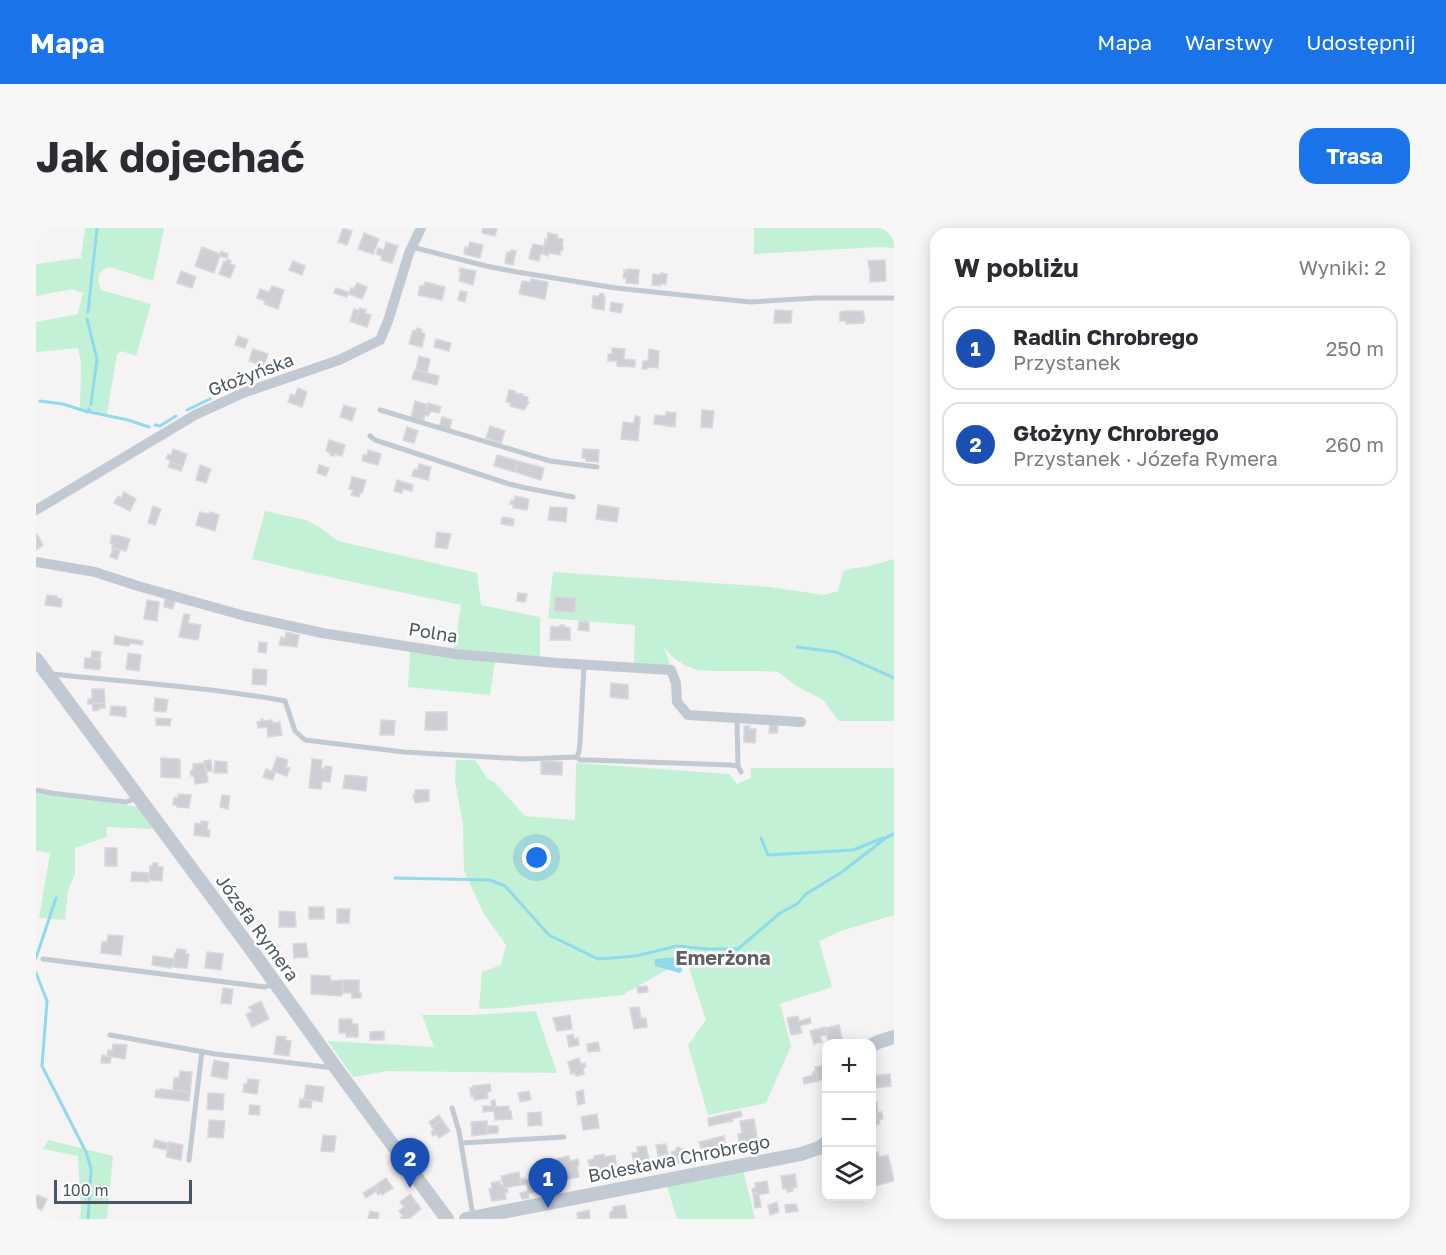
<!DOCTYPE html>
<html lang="pl">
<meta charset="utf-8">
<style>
body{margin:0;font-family:"Golos Text",sans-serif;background:#f7f7f7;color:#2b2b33}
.controls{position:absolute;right:18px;bottom:18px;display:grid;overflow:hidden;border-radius:12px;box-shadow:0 3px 15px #0003}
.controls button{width:54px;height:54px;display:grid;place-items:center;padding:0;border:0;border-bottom:2px solid #e1e1e2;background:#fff;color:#2b2b33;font:30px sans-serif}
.scale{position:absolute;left:18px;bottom:15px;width:138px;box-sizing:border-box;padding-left:6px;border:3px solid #4a5661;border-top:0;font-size:16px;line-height:21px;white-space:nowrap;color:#4a5661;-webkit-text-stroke:4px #fff;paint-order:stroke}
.you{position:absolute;left:501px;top:630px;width:21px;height:21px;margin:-15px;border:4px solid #fff;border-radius:50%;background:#1a73e8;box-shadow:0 0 0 9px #1a73e833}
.badge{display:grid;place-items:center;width:39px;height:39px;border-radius:50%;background:#1a73e8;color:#fff;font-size:20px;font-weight:700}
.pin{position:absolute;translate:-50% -50px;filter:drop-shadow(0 2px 3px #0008)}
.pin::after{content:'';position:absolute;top:32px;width:21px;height:18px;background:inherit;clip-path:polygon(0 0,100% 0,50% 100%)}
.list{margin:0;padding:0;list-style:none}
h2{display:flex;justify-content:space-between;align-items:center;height:78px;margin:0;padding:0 24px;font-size:26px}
h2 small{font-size:20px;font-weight:400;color:#7c7c81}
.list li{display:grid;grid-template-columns:39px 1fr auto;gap:18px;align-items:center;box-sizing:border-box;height:84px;margin:0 12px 12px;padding:0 12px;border:2px solid #e1e1e2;border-radius:18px}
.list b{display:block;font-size:22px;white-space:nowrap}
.list p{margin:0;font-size:20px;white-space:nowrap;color:#7c7c81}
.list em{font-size:20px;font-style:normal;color:#7c7c81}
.icon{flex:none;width:33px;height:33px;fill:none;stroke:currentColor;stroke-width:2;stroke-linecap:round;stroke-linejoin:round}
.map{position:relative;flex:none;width:858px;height:991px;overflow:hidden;border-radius:18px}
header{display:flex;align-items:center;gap:36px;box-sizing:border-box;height:84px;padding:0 30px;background:#1a73e8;color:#fff}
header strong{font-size:28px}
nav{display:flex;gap:33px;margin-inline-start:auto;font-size:21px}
.intro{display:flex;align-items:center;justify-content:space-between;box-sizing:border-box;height:144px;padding:0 36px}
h1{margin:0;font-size:42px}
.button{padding:15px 27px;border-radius:18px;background:#1a73e8;color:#fff;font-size:21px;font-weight:700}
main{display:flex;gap:36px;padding:0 36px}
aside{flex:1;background:#fff;border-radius:18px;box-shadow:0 3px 15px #0003}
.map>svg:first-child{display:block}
.green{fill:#c3f1d5}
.water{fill:#90daee}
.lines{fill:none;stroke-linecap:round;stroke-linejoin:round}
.stream{stroke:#90daee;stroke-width:3}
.building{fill:#cdcfd5;stroke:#d7d9de;stroke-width:1.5}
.service{stroke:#c1cad2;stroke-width:5}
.minor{stroke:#c1cad2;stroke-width:10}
.tertiary{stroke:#c1cad2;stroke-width:14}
.labels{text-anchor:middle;stroke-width:5;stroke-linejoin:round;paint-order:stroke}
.street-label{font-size:18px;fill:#4a5661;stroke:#fff}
.neighbourhood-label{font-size:20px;font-weight:bold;fill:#5f6368;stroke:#fff}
</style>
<header>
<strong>Mapa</strong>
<nav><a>Mapa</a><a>Warstwy</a><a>Udostępnij</a></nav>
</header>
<div class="intro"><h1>Jak dojechać</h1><a class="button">Trasa</a></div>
<main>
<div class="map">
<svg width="858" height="991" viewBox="0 0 858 991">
<rect width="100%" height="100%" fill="#f5f3f3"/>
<path class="green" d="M49,0H128L117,53L74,39C62,42 60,51 65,62L115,76L100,128L86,123L81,126L71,186L44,180L45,135L42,120L0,124V94L42,86L47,65L36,61L0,68V36L45,30Z
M718,0H858V20L844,19L718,26Z
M229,283L270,292L283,299L302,313L441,345L445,377L504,389V431L418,422L425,377L270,344L216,331Z
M858,331V493H803L787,472L759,457L742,444L724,443H674L661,442L648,437L638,430L628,420L635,439L598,436L599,397L512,390L517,344L734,359L788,367L802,363L807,344L812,341L834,338Z
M374,423L459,432L454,467L372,459Z
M420,532H439L452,551L458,554L489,588L539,592L540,535L693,546L701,556L715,550V540H858V687L805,703L783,713L796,759L744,776L755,818L730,875L672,887L652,817L670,792L650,731L586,767L491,777L470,780L443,781L446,744L465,737L470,717L448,686L428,643L427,597L419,553Z
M0,562L102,579L117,601L71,599V609L39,620V646L32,662L29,692L3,690L14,625L0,623Z
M500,783L521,845L351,843L317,849L292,813L398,819L386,787H436Z
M12,912L77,928L71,991H43L45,983L42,928L7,921Z
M705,942L708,945L719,991H641L631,958Z"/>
<path class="water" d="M643,729C646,733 646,738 646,743L644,745L619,738V731Z"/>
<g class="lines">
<path class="stream" d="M52,84L61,0
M51,91L61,131L55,176
M4,173L27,176L52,184L53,181L54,184L92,192L113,199
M151,182L174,171
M119,197L124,198L140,188
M761,419L800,424L858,450
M725,610L732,627L817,622L847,610
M359,650L454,652L469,658L513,707L562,731L600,728L641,718L671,721H702L744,685L761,676L770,666L806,644L851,609L858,606
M0,730L20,670
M0,745L11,773L6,838L50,924L55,940L52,991"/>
</g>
<path class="building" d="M307,0L316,3L311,17L302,14Z
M447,0H461L459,8L446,5Z
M328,5L343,11L337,26L322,21Z
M512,5L522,7L521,10L527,11L526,17L527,18V22H525L524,27L513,25L512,28L507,26L509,11L511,12Z
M350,14L362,18L356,35L345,32L346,28L340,26L342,20L348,22Z
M434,14L447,17L444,30L428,26L429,19L432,20Z
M497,16L508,18L507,26H504L503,33L493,31L495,21H496Z
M166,19L184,26L185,23L192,26L191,30L184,28L178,45L159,38Z
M475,22L480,23L477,37L469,35L471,24L474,25Z
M191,31L195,33L194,36L199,38L194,50L183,46L188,33L190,34Z
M849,32L850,53L834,54V40H833L832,33Z
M257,33L269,38L266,47L253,42Z
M424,40L440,43L437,57L423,53L425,44H423Z
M591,41L603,42L602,56L590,55V50H587L588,42L591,43Z
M145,43L160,49L156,60L141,55Z
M625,45L631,46L630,56H624V58L616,57L617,46L625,47Z
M495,51L512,54L509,71L483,66L486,53L494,54Z
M389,54L409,59L406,72L382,67L384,58H388Z
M321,55L331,59L326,71L313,66L315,60L318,61Z
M236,58L248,62L242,81L228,76L229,73L221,70L224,61L233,64Z
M300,60L312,64L311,69L298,65Z
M424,63L431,64L429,74L422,72Z
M564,65L568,66L567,69H569L568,82L556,80L557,68H563Z
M575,74L587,76L585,85L574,83Z
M324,80L330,82L329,85L335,87L331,99L319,95Z
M318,81L323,83L319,95L314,93Z
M739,82L756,83L755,95H738Z
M810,83H827L829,92L827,95L810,96V93H804V84Z
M381,100L386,102L385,104L389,106L386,119L373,116L377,102L380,103Z
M202,108L212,112L209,120L199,117Z
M400,111L415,115L413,123L398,119Z
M576,120L589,121L588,131L599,132V139L581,138V133H572V126H576Z
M217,121L232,126L228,138L213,133Z
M613,121L623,123L622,140L612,139L611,141H606L607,133H612Z
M383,128L394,131L391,145L380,142Z
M379,142L403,148L401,157L376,151Z
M262,160L271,164L266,179L252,174L255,166L259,168Z
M473,162L479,163V165L487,166L486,168L492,169L491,173L493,174L488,182L474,178L475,175L470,174Z
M379,173L392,177L390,183L394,184L392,188L389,187L387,194L375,190Z
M392,175L405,179L403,185L394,183V184L390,183Z
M308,177L320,181L316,193L304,189Z
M666,182L678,183L676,200L665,199Z
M630,184L640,185L639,199L618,196L619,187L630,188Z
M599,188L604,189L602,213L585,211L587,194L598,195Z
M406,189L416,192L413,203L403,200Z
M454,198L469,203L465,215L450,210Z
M371,199L382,203L378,215L367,212Z
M293,212L309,217L306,228L298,226V228L294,227V225L290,223Z
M137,221L151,226L147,238L134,234V232L130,231L132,226L135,227Z
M547,221L563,222L562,234L550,233V230H546Z
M332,222L345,226L342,237L326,233L327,227H331Z
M461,227L482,233L479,244L458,238Z
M482,233L508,240L505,252L479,244Z
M134,234L147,238L145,243L132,239Z
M383,236L395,239L392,252L376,248L378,241L382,242Z
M164,237L175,241L170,255L160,252Z
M283,237L293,240L290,248L281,245Z
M316,249L330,252L326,265L324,264L323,269L315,267L317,262L313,261Z
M361,252L377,257L376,263L367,261L366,265L358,263Z
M88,264L100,271L94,283L78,275L82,268L85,270Z
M479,268L493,271L491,282L477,280V276H474L475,272L478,273Z
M562,277L583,280L581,294L560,291Z
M117,278L125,281L119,297L112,295Z
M514,279L531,280L530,294L512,292Z
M164,284L173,286L174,284L183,287L179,303L160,297Z
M466,289L478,291L477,298L465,296Z
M401,304L415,306L411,321L399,319Z
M1,306L7,317L0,322V307Z
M76,307L79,308L80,307L94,311L90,323L76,319L77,316L74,315Z
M77,320L84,322L81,331L74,329Z
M482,365L491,366L489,374L481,373Z
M11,367L21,368V370L26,371L25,379L9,377Z
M519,369L540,370L539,384L518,383Z
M129,371L139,373L137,381L128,379Z
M111,372L123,374L121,393L108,391Z
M148,386L154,387L152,395L165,397L162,412L143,409Z
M543,393L553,394V403L542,402Z
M524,397H528V399L534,400V412H514L515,398L524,399Z
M250,404L263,407L261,419L243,417L245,409L249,410Z
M79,408L107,413L106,417L94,415L93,418L78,416Z
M223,414L231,415L230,425L222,424Z
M56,423L65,424L64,431L55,430Z
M92,425L105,427L103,443L90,441Z
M49,430L64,431L65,438L63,442L48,440Z
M217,441L231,442L230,457L216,456Z
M575,455L592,457V471L574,469Z
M56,461H68L69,475L52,476V471H56Z
M119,470L132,472L130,484L118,483Z
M56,475H69V480H64L63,482L57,483Z
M75,478L90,479V489L74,487Z
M390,484H411V502H389Z
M120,490L135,491L134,498L120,497Z
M225,491H227V493L236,492V495L244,494L246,507L232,509L231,499L222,500L221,494L226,493Z
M345,492L359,493L358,507H344Z
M734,496H742L741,505H733Z
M708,498H714L713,501H720L719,515L708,514Z
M241,529L252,532L250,539L254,540L251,548L236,543Z
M125,530L144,531V550L125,549Z
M276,531L286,532L285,540L289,541V538L296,539L294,554L286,553L285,561L273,560Z
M175,532L176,543L170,544L168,533Z
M179,533L191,534V545H178Z
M505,533L526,534V547L505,546Z
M169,535L172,554L159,556L158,548H155L154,543L157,542V536Z
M230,541L239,545L237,552L227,549Z
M309,547L331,549L330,563L307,560Z
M379,562H393V573L379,575L377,567L379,566Z
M142,566L155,567L153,580L141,579V577H137L138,569L142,570Z
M186,567L194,568L192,581L184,579Z
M165,593L172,594L171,602H174L173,609L158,607L159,595L165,596Z
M69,620H81V638H69Z
M117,635H122V639H127L126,653L113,652L114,638H116Z
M96,644L113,645V654L95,653Z
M273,679H288V691H273Z
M301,681H314L313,695H301Z
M243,683L259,684L260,699H243Z
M72,707L87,708L85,727L65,725L66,714H71Z
M270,715L272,729L258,730L257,716Z
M141,721L150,722L149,726H153L151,740L137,739L139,725H140Z
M171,724L187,726L185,742L169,740Z
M117,728L138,731L137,739L134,738V740L116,737Z
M275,747L294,748L295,753L307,752V765L305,768L275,766Z
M307,752H323V765H325V770H316V765H307Z
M611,758L612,764L602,765L601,759Z
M187,760L197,761L195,776L185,775Z
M225,773L233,791L216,799L210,786L216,784L213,779Z
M603,779L605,790H610L611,799L598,801L594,780Z
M534,787L536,801L521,803L517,790Z
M762,788L763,793L774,790L775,795L764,798L766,805L755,807L751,790Z
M303,791H316V796H322V809H310V805H303Z
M803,797L806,811L800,812V815L793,816L789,800Z
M789,799L791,807L784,808L786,814L778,816L774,803Z
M348,803V812H334V804Z
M537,806L538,811L542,810L543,817L533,819L531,808Z
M241,808L250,809L249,812L255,813L253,828L238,826Z
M562,814L564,823L552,824L551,816Z
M77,816L91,817L89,831L71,828L72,822L76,823Z
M66,827L75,829L74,835H65Z
M543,830L545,836L549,835L550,839L547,840L548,846L540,848L539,845L535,846L532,834Z
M178,832L193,835L191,851L175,848Z
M790,837V851L782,853L779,839Z
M144,843L156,844L154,864L137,862L138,850H143Z
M777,844H780L782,853L768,856L767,850L777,847Z
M854,846L855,858L839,860L838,848Z
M212,851L223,852L221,866L207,864L208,856H211Z
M454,856L455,863L451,864L452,870L438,872V867L435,868L434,860H437V858Z
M270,857L288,859L286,874L268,871Z
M124,861L154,864L153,873L119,869L120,862L124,863Z
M547,862L549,875L542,877L540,864Z
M493,863L495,872L484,874L482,865Z
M172,865L188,866L187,882L171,881Z
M264,871L276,872L275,880L263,879Z
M459,872L460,879L473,878V883H475L476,891L459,892L458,883L447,884V878H456L455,873Z
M841,874L842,885L846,884L847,891L843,892L844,896L836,897V875Z
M214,877L224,878L223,887L213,886Z
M705,883L706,888L696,891L697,893L673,898L672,890Z
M505,884L506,897L492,898V885Z
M561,886L563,900L547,902L545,889Z
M403,887L406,892L396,899L393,894Z
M718,891L722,914L707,916V913L703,914L702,906L706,905L704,893Z
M173,892L189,893L187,910L172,909Z
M406,892L414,903L403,910L400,906L397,908L395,904L398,902L396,899Z
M451,893L452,906L436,908L435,894Z
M451,898H462V905L452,906Z
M287,907L300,908L298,924L285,923Z
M688,908L690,918L666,924L663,914Z
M119,912L132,915L131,922L117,919Z
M133,914L147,917L145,932L130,929Z
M630,916L632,926L622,928L620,917Z
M610,918L614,937L599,940L596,925L602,924L601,919Z
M644,919L645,922L648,921L651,933L638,936L635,924L640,923V920Z
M842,924L843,929L852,927L858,953L838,958L836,948V926Z
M568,926V929L579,927L581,939L555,944L552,932L558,931V928Z
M533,928L534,933L542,931L543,938H541L543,949L527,952L528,954L519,956L517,943L522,942L520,931Z
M483,944L485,957L468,960L465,948Z
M759,946L761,959L756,960L757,963L751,964V960L747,961L745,948Z
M350,950L357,960L346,967L345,965L342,967L340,963L343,961L340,957Z
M489,950L490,952L501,950L504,963L492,965L493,970L486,971L484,965L492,963L491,956L485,957L484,951Z
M464,953V957H467L468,960H471L472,964L469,965L470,971L456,973L453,961L456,960L455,955Z
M731,953L733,965L721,967V965H717L716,961L720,960L719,955Z
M340,957L343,961L330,970L327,965Z
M717,965H721V967H723L725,979L719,980Z
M374,966L385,981L373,991H365L364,990L367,988L363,983L368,979L364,974Z
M0,967L11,971L6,982L0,980Z
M741,974L743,984L734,987L732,977Z
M760,976L762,983L750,985L749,977Z
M589,977L591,990L574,991V984L577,983V979Z
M553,982L554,991H540L542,990L541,985Z
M334,983L343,985L342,991H332Z"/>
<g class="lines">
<path class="service" d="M376,19L450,38L481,44L580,60L646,67L714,74L779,70H858
M344,182L514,233L561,239
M334,208L339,212L473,256L490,260L537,269
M15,446C93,454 172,459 249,473L259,503L269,512L368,524L488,531L541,529L543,523L544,514L548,437
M701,491L702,538
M541,529L544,532H554L694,537L702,538L705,544
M0,562L15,565L90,574L101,570
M7,731L229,759L238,756
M74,807L179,826L298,840
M416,880L423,903L437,988
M425,915L528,909
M153,932L166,823"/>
<path class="minor" d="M0,282L159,187L207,165L303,132L344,112L352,93L373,25L385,0
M0,334L59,344L102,358L209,388L286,405L420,426L522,435L635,442L640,455L641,474L652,487L765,494"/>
<path class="tertiary" d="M0,431L209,713L300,840L411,991
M836,817L842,814L858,809
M430,991L765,926L785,919L790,915"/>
</g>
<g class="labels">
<g class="street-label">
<text transform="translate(215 147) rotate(-21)" y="6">Głożyńska</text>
<text transform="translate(397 405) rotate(9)" y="6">Polna</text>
<text transform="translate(221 700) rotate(54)" y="6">Józefa Rymera</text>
<text transform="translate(643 931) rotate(-11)" y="6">Bolesława Chrobrego</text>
</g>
<g class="neighbourhood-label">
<text x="687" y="737">Emerżona</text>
</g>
</g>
</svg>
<div class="controls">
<button>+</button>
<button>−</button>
<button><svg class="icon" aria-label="layers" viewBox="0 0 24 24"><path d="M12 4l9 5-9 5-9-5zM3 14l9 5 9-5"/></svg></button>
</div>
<div class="scale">100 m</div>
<div class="you"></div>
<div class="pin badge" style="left:512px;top:980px;background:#1a4fb4">1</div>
<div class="pin badge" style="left:374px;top:960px;background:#1a4fb4">2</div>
</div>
<aside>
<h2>W pobliżu<small>Wyniki: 2</small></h2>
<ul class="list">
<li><span class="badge" style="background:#1a4fb4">1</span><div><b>Radlin Chrobrego</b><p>Przystanek</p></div><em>250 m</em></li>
<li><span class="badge" style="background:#1a4fb4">2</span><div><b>Głożyny Chrobrego</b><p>Przystanek · Józefa Rymera</p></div><em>260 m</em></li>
</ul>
</aside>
</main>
